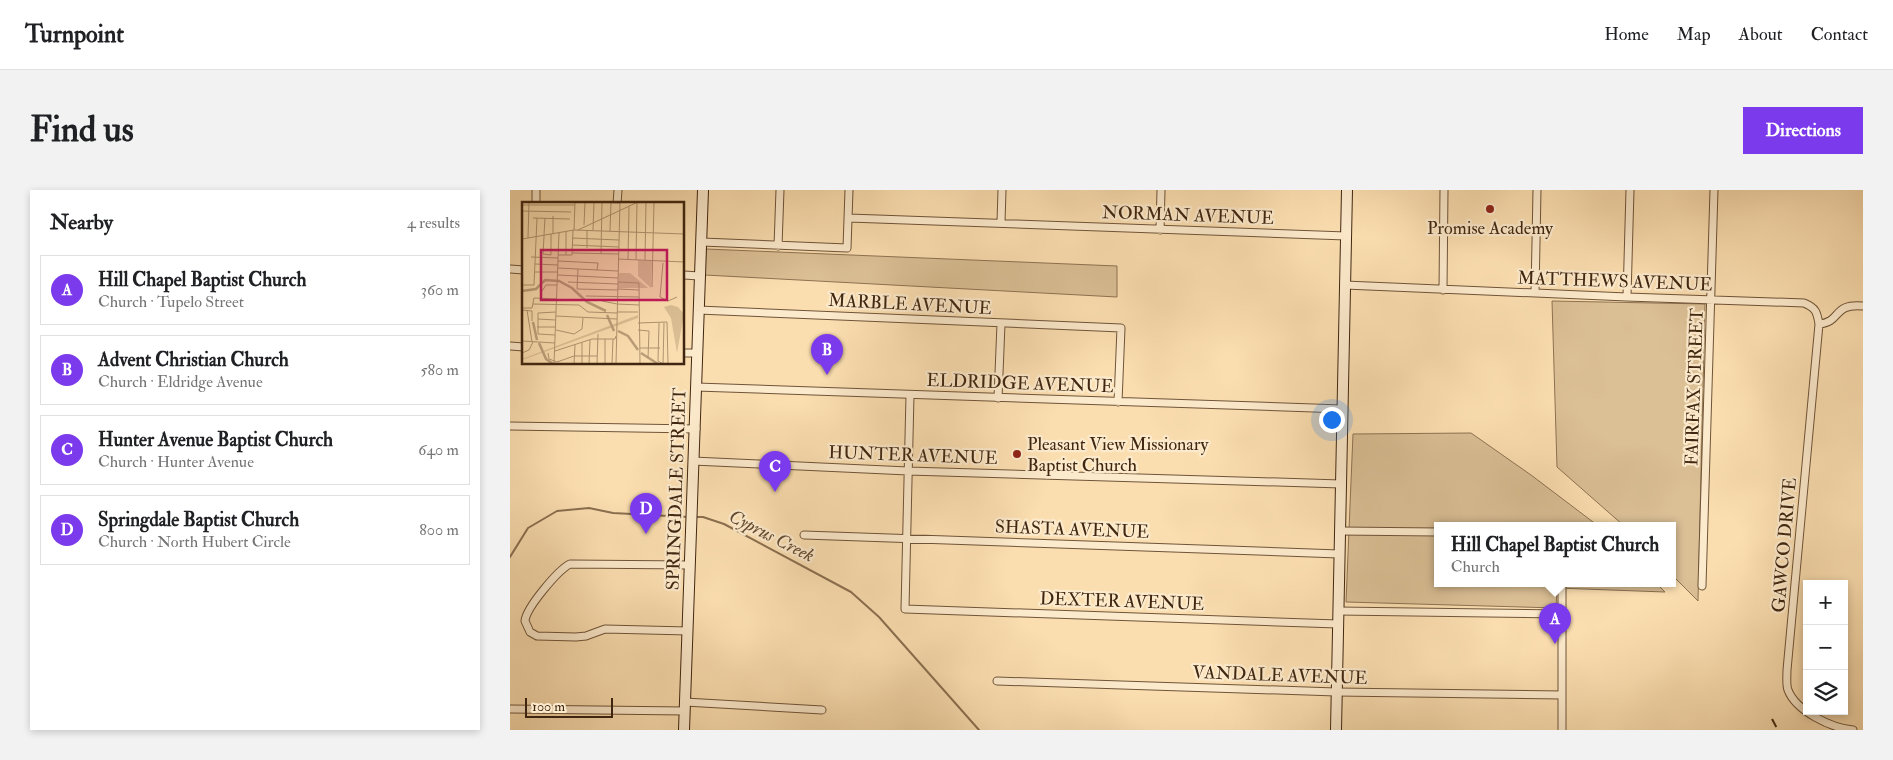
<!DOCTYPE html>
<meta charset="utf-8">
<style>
body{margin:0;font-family:"IM FELL Double Pica",serif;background:#f2f2f2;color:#202124}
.controls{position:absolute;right:15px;bottom:15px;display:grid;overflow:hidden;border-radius:0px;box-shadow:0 2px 8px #0003}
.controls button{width:45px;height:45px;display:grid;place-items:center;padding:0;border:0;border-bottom:1px solid #e0e0e0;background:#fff;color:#202124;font:25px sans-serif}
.scale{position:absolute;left:15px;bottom:12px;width:88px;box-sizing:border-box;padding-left:5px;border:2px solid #402610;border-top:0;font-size:14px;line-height:18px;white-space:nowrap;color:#402610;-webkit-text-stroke:4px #fceacc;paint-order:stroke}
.you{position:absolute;left:821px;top:229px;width:18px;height:18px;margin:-12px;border:4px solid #fff;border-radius:50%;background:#1a73e8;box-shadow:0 0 0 8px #1a73e833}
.badge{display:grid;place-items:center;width:32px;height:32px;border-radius:50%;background:#7c3aed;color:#fff;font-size:16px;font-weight:700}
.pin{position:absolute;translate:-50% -41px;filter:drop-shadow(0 1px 2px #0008)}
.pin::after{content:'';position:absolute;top:26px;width:18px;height:15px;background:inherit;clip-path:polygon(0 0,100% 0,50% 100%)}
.popup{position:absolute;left:924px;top:332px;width:242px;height:65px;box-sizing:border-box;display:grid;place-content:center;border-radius:0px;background:#fff;filter:drop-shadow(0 1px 4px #0005);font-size:16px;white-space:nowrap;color:#757577}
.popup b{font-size:19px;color:#202124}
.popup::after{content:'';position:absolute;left:50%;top:100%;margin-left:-10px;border:10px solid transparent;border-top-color:#fff}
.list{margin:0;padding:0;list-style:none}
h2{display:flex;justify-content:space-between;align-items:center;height:65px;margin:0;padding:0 20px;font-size:21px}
h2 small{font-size:16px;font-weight:400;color:#757577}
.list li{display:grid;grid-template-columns:32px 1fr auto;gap:15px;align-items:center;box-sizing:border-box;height:70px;margin:0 10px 10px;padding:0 10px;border:1px solid #e0e0e0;border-radius:0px}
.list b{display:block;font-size:19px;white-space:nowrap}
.list p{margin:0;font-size:16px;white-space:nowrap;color:#757577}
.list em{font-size:16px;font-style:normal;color:#757577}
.icon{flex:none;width:28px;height:28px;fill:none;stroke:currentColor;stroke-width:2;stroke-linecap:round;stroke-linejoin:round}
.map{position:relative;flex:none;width:1353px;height:540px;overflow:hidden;border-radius:0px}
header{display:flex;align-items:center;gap:30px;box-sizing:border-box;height:70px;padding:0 25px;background:#fff;border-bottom:1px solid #e0e0e0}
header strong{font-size:24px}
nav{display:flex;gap:28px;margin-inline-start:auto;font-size:18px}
.intro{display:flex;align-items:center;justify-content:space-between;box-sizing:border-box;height:120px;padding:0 30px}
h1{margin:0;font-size:35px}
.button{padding:12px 22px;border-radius:0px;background:#7c3aed;color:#fff;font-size:18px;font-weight:700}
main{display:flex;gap:30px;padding:0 30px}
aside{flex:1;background:#fff;border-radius:0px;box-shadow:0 2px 8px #0003}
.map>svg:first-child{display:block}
.green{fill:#dbbf95;stroke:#8e7252}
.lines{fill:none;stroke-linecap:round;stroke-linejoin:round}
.stream{stroke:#8a6f50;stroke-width:2}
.street-casing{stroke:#6f5438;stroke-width:9}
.secondary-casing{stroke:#402610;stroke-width:12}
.street{stroke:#fceacc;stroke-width:7}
.secondary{stroke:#fceacc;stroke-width:10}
.rail{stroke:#402610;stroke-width:2;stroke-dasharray:9 9;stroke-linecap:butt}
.poi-dot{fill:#8f2418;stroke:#fceacc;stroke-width:2}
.labels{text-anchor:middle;stroke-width:4.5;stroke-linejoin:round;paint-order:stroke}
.street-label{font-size:18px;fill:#402610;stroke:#fceacc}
.poi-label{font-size:18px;fill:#402610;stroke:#fceacc}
.water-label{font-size:19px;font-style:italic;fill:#654a30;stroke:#fceacc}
.inset-river{fill:none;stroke:#bb9f7a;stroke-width:2.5}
.inset-road{fill:none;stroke:#b09470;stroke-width:1}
.view{fill:#c2185b;fill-opacity:0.15;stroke:#c2185b;stroke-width:2.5}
.inset-edge{fill:none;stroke:#402610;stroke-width:2.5}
</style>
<header>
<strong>Turnpoint</strong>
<nav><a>Home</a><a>Map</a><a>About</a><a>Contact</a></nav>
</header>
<div class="intro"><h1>Find us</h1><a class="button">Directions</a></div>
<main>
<aside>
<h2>Nearby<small>4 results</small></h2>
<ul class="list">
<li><span class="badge">A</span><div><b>Hill Chapel Baptist Church</b><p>Church · Tupelo Street</p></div><em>360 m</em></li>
<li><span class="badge">B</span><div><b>Advent Christian Church</b><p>Church · Eldridge Avenue</p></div><em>580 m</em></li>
<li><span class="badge">C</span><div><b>Hunter Avenue Baptist Church</b><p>Church · Hunter Avenue</p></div><em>640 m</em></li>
<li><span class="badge">D</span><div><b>Springdale Baptist Church</b><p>Church · North Hubert Circle</p></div><em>800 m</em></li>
</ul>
</aside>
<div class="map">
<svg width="1353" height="540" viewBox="0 0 1353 540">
<rect width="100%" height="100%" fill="#fbdeb0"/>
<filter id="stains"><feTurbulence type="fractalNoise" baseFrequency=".004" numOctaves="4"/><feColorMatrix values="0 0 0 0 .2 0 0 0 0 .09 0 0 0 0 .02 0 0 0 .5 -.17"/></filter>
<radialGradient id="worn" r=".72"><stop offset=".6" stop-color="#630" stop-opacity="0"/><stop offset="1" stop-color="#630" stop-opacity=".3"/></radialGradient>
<path class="green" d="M196,59L607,76V107L195,85Z
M1042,111L1195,114L1188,411L1163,386L1162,335H1113L1047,277Z
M961,243L1021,285L1087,335H928V393H1146L1155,402L1047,398L1046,418L836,412L843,244Z"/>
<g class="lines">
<path class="stream" d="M186,327H193L214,334L341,402L369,427L469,540
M0,367L18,338L47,321L79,318L103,323L178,327"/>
<defs>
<path id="street" d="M26,14V0
M107,14L108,0
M339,28L836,46
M491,32L492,0
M650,40L651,0
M192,52L337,58L339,0
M268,56L270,0
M0,79L14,80
M174,85L189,86
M835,95L1117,107L1294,113C1306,118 1307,122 1309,134C1332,132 1322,113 1353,116
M933,100L934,0
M1025,103L1027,0
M1117,107L1120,0
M188,120L611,138L608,212
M1309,134L1277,480C1277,486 1276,495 1278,500C1286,521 1321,538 1343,540
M0,156L14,157
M174,163H186
M186,197L832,219
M400,205L395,419L828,434
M488,208L491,134
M0,236L186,239
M183,271L398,281L831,294
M830,341L928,342
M294,345L829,364
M1192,396L1204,0
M828,421L1051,424
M178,441L95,439L76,446L66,447L27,446L20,442L15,431C16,418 48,380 60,374L180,375
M487,491L826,502L1052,505
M175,512L312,520
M0,519L175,521
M1052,540V393"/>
<path id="secondary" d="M174,540L193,0
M826,540L837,0"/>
</defs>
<use href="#street" class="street-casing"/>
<use href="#secondary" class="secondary-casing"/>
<use href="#street" class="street"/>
<use href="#secondary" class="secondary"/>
<path class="rail" d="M1262,529L1268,540"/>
</g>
<g class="poi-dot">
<circle cx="980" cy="19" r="5"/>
<circle cx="507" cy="264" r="5"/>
</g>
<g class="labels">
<g class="street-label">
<text transform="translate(678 25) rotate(2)" y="6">NORMAN AVENUE</text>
<text transform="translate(1105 91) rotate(2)" y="6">MATTHEWS AVENUE</text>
<text transform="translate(400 114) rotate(3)" y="6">MARBLE AVENUE</text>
<text transform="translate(510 193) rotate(2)" y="6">ELDRIDGE AVENUE</text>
<text transform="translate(1184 197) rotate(-88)" y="6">FAIRFAX STREET</text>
<text transform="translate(403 265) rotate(2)" y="6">HUNTER AVENUE</text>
<text transform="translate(166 299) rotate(-88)" y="6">SPRINGDALE STREET</text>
<text transform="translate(562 339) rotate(2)" y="6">SHASTA AVENUE</text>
<text transform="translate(1274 355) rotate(-85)" y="6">GAWCO DRIVE</text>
<text transform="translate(612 411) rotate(2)" y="6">DEXTER AVENUE</text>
<text transform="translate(770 485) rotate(2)" y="6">VANDALE AVENUE</text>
</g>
<g class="poi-label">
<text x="980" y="44">Promise Academy</text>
<text x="517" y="260" text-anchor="start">Pleasant View Missionary<tspan x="517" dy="21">Baptist Church</tspan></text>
</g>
<g class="water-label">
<text transform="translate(262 345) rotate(27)" y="7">Cyprus Creek</text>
</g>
</g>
<g transform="translate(12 12)">
<rect width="162" height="162" fill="#fbdeb0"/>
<path d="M116,58L130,59L129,86L116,74ZM97,71H108L126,86H96ZM149,103L156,105L162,112L155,151L149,116L142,105ZM116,113V116L0,158V157Z" fill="#dbbf95"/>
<path class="inset-river" d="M0,89L14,87L23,78L37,79L50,86L65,100L84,109M85,113L92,129M11,120L15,138M96,129L106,134L116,148M17,141L24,157L31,162M119,151L136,162"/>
<path class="inset-road" d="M65,0L98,1M0,3H53M0,9L49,10M11,16L48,17M62,23L63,0M52,28L53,0M56,28L116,0M71,28L72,0M88,29L89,0M31,32V14M22,33L23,16M22,34L21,52L29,53V32M6,36L7,0M50,36L97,38M0,37L52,28L163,32M50,43L97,45M65,46V28M50,51L97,52M79,52L80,0M36,53H50L51,28M44,53V29M9,55L36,56M96,57L163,60M106,57L107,5M114,58L115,0M123,58L124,0M36,59L76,61L75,68M141,61L138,95L146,99L155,95M13,62L36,63M36,66L96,69M56,67L55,87L96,88M13,70H36M36,73L96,76M46,80L96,82M96,80L117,81L118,162M0,83H12L15,16M130,85L132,0M96,87L117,88M20,89L24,83H35M64,94L117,95M80,99L95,102M11,102L57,103L66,110L95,111M95,102L117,103M0,106H10L12,96L35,97M0,108L10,109V119M5,108L10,140M95,110H116M34,114L95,117M16,117L34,118M116,121L145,120L146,162M137,121L136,159L141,162M15,125H34M34,128L52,132L60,127L61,116M116,128L127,129L126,156M33,133L16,132V111L34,110M0,139L33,141M118,146H138M33,149L70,137H93L94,134M0,151L7,148L11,140M26,151L27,157L35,160L52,154H75M32,162L37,31M52,162L53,143M60,162V140M67,162L68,138M75,162L76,132M83,162V137M90,162L91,137M94,162L98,0M141,162L142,121"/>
<path class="view" d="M19,48H145V98H19Z"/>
<rect width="162" height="162" class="inset-edge"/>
</g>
<rect width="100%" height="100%" filter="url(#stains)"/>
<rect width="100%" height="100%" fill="url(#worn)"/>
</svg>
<div class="controls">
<button>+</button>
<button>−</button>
<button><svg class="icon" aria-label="layers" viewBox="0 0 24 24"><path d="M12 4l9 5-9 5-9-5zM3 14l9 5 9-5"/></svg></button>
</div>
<div class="scale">100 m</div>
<div class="you"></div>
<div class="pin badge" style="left:1045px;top:454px">A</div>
<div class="popup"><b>Hill Chapel Baptist Church</b>Church</div>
<div class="pin badge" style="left:317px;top:185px">B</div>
<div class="pin badge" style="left:265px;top:302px">C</div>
<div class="pin badge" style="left:136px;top:344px">D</div>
</div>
</main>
